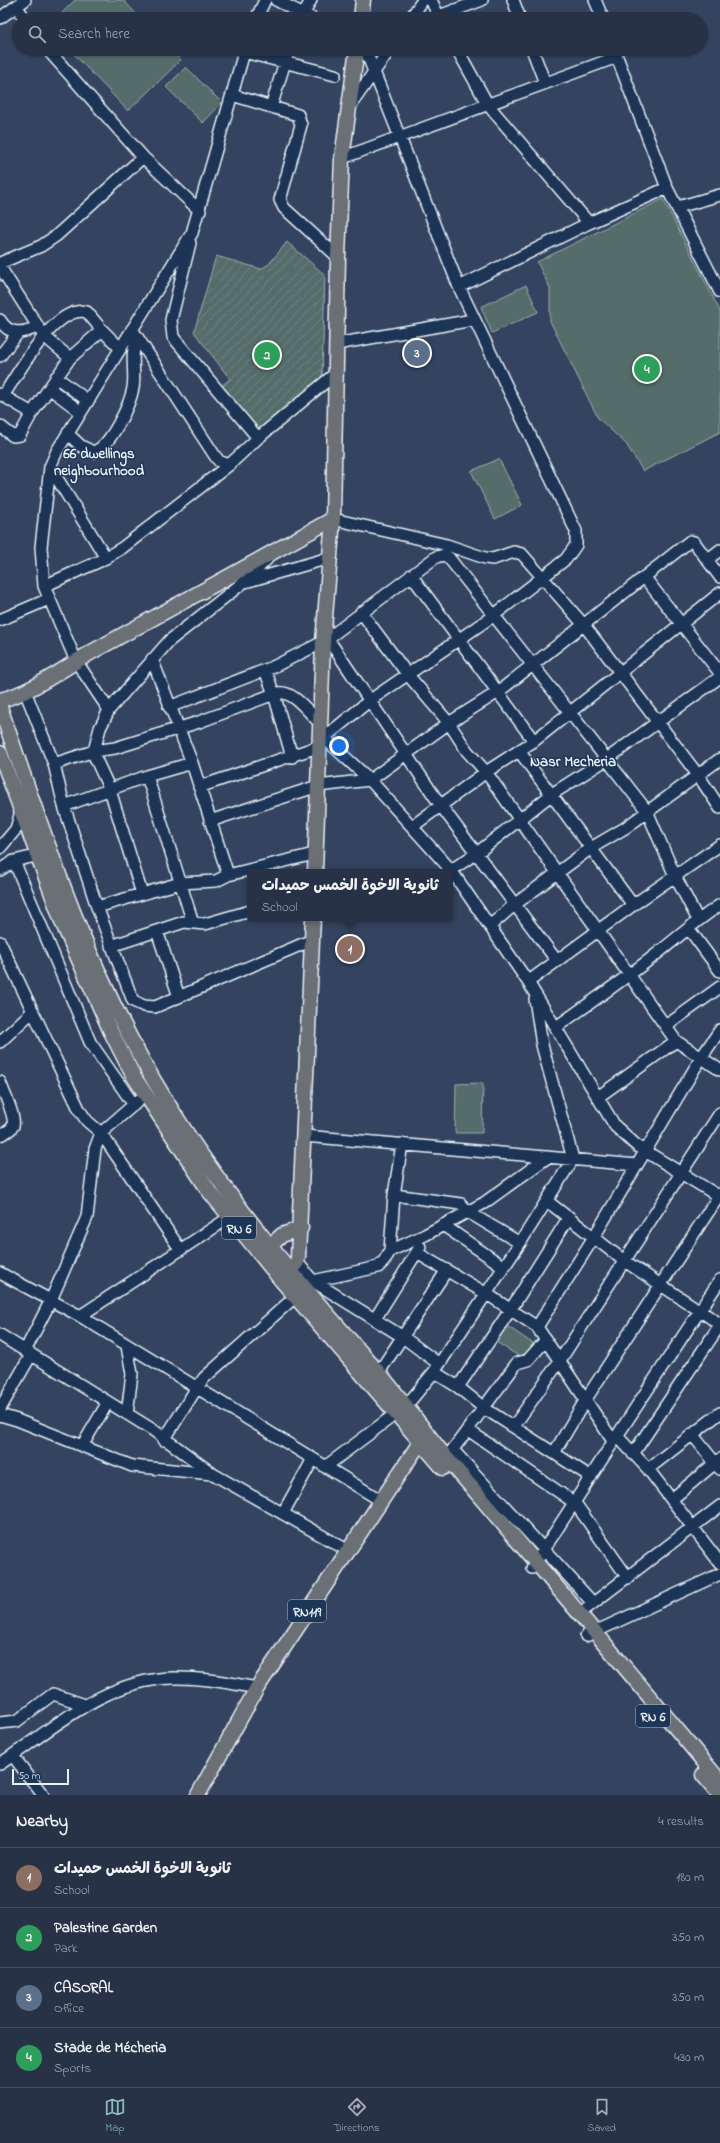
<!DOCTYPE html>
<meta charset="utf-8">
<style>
body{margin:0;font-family:"Indie Flower","Playpen Sans Arabic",sans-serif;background:#333e52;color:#f1f3f6}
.scale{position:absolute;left:12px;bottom:10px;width:57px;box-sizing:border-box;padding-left:4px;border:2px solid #e8f1f8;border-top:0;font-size:11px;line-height:14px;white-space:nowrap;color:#e8f1f8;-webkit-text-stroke:3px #1d3557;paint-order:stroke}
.you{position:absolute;left:339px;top:746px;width:14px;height:14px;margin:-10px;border:3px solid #fff;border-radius:50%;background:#1a73e8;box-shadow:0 0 0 6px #1a73e833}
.badge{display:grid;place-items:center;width:26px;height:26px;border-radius:50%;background:#8bbbb9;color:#fff;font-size:13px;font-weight:700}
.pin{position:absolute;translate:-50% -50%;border:2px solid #fff;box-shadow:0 1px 4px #0006}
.popup{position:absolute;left:247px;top:869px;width:206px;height:52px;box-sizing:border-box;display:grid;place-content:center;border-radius:4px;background:#273247;filter:drop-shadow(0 1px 3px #0005);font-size:13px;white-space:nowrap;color:#a4aab4}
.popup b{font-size:15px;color:#f1f3f6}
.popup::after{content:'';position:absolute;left:50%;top:100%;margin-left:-8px;border:8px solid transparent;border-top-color:#273247}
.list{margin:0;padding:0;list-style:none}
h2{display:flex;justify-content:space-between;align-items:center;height:52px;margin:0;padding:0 16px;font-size:17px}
h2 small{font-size:13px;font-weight:400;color:#a4aab4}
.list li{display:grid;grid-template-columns:26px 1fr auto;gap:12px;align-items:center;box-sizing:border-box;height:60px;padding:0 16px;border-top:1px solid #434d60}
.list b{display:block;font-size:15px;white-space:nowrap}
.list p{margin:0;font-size:13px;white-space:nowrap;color:#a4aab4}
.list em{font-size:13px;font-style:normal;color:#a4aab4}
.icon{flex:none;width:22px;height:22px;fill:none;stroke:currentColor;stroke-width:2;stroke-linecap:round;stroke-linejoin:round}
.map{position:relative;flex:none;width:720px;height:1795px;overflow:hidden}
.search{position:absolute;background:#273247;box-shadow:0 1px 3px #0004;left:12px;right:12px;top:12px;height:44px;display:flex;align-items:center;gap:10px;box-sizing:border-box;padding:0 14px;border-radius:22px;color:#a4aab4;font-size:15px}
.sheet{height:292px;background:#273247}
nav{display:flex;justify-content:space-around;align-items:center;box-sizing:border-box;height:56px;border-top:1px solid #434d60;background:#273247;font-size:11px;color:#a4aab4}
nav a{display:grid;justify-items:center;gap:2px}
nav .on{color:#8bbbb9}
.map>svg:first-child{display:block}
.garden{fill:url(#garden-furrows);stroke:#9eafb1}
.pitch{fill:#556d6a;stroke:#9eafb1}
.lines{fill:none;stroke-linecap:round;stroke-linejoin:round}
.minor-casing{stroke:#e8f1f8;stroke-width:14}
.major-casing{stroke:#e8f1f8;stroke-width:17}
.minor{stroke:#1d3557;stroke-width:11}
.major{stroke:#6b6f75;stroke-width:14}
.labels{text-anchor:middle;stroke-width:3;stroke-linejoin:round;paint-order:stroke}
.shield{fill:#1d3557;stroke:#abb9c8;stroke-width:1}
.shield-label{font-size:13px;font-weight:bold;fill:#e8f1f8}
.neighbourhood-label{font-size:15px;font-weight:bold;fill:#e8f1f8;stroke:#1d3557}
</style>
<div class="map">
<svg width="720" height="1795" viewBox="0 0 720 1795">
<defs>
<pattern id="garden-furrows" width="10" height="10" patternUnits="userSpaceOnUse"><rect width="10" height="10" fill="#556d6a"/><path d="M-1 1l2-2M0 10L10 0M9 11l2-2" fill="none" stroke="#6d8280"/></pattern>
</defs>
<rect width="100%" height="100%" fill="#34435f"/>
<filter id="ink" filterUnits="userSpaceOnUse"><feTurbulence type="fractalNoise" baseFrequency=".025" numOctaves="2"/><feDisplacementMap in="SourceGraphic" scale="8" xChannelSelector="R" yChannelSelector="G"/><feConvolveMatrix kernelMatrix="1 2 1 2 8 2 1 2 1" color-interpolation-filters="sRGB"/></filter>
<g filter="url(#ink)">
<path class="garden" d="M287,242L325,275L322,379L258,433L221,386L230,379L194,332L216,256L261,269L269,264Z"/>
<path class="pitch" d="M75,0H123L141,19H56Z
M69,49H170L181,60L128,111Z
M186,67L222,103L203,123L166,87Z
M663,199L720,311V432L643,471L626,444L598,418L550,321V288L537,262Z
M526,285L538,312L492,333L481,307Z
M499,459L522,505L495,519L471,471Z
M483,1083L482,1133H455L456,1084Z
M507,1326L535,1345L525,1360L496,1342Z"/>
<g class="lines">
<defs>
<path id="minor" d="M276,0L313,19
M431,0L440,19
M513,0L520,19
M595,0L603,19
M17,7L25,19
M439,16L482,0
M0,18L25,0
M256,19L265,0
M301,19L311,0
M410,19L423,0
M47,49L143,157L200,211
M457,49L488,105L589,223
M532,49L545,83
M614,49L667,188L720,292
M244,52L335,75
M232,95L298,115L301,125L280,200L284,208L338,257
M350,106L390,49
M271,107L289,49
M342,158L617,57
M678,207L720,195
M190,243L171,320L173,337L258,438
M0,263L41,246L56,236L143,157
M0,267L44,336L70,358
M459,287L589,223L667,188
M0,320C9,336 23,333 38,327
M132,329L215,456L219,461L229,465L258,438L335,374
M336,344L473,320
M0,356L18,333
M56,377L88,401
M49,388L81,412
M0,394L32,413
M3,396C18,374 55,304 87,312L102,330L120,348
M0,426L13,436L20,435L32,413L70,358L102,330
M68,434L81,446L93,452C110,448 130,404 133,388C136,373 129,351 138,339
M50,467L106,558
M333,519L447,545L485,558L493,559L514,552L522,554L584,625L698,775L720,808
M707,560L720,550
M411,575L534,741
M645,578L720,673
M245,582L329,558
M44,586L100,561L122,548L229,465
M361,612L408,675L449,723L467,751L486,772L676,1041L720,1070
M0,620L49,599
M328,639L441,806L557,961
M152,659L192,763L228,875
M25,691L54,764L64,806L97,907L133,1001L144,1006L155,1007L312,940
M169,707L273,667L323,642L436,557L444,555L449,558L647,811L675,876L698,920
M109,710L76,661L44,586L41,547L50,467L57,451L192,233L245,49
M320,734L370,780L451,870L528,982L615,1126L637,1146L720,1197
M325,737L369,701L493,616L566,559L576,545V531L459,287L365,49
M92,751L110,790L142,894
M94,751L115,748L199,722L274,694L265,670
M519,751L633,905
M292,757L274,694C292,687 308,712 320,723
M54,764L94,751L100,728L109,710L169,641L244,582L267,559
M147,776L193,923
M199,787L320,746
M64,806L147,776L192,763
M210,821L318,786L370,780L449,723L498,692L690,541L694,542L720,577
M413,826L486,772L534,741L720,593
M0,848L16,829L22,808
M14,861L90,1042L134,1105
M0,870L14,861L44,854
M451,870L477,853L552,794L607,759L720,677
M97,907L180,883L216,881L228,875L314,854
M490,926L514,905L591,848L625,828L720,759
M689,929L720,971
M157,931L179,997
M0,942L80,1111L87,1121L101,1133L180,1249
M111,946L184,922L205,924L250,911
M528,982L633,905L720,845
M666,1026L720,987
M555,1028C588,1004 622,981 654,956C676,939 697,920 720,905
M0,1042L33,1011
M0,1082C3,1091 16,1117 13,1126C10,1131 5,1133 0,1135
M598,1097L676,1041
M304,1136L637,1165
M394,1195L461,1204L468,1212L520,1243
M547,1201L623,1260L720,1324
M443,1225L504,1267
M390,1251L394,1195L402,1144
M417,1253L487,1294L537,1327L613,1441
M297,1262L313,1281L403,1337L439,1364
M0,1273L80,1316L380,1500
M313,1281L378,1267L384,1261L390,1251L425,1235L484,1203L548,1157
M80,1316L230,1217
M375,1319L420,1247
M537,1327L594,1237L701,1058L720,1030
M0,1335L153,1430L213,1474L347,1550
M127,1346L132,1374L127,1414
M25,1351L51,1300L87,1217L95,1149L101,1133L145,1095
M434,1372L458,1387L484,1408L591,1477
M375,1378L447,1270
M458,1387L511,1309L569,1217
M0,1409L31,1355
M0,1415L17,1420L132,1466L212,1474
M514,1426L559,1362L720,1113
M468,1430L575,1503L628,1578
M692,1434L720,1469
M617,1436L648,1469L720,1563
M164,1440L196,1389L204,1378L296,1296
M82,1446L108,1402
M453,1450L593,1603
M554,1453L586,1399L720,1194
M633,1454L720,1325
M448,1456L517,1363L528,1360L545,1341
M325,1467L406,1406L434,1372L520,1243L573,1159L542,1045L535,999
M648,1469L720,1413
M672,1499L720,1459
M283,1513L313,1459
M532,1568L617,1436L720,1280
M579,1614L720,1506
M586,1636L720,1574
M0,1723L17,1721L53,1694L85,1705
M13,1756L43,1795
M0,1764C54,1728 104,1680 172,1678C201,1677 229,1683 257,1688"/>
<path id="major" d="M361,19L363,0
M0,700C35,692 67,665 99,648C177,605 255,562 333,519
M0,707C46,841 90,978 165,1099C225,1198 302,1286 379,1373C402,1400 422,1428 444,1455C537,1563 629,1672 720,1781
M0,753L63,924L111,1032L134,1077L209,1191L281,1280L443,1468
M315,872L323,642L333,519L338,257L342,158L357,49
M265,1251L282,1235L301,1228
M285,1277L297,1262L298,1257L313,918
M703,1775L720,1795
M198,1795L257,1688L425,1435"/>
</defs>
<use href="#minor" class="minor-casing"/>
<use href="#major" class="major-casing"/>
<use href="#minor" class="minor"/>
<use href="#major" class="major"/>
</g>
</g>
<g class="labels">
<g class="shield">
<rect x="222" y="1217" width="34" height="22" rx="3"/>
<rect x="288" y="1600" width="38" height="22" rx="3"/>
<rect x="636" y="1705" width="34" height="22" rx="3"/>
</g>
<g class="shield-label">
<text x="239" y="1233">RN 6</text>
<text x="307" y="1616">RN119</text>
<text x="653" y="1721">RN 6</text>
</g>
<g class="neighbourhood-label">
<text x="99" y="458">66 dwellings<tspan x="99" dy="17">neighbourhood</tspan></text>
<text x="573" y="766">Nasr Mecheria</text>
</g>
</g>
</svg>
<div class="scale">50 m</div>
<div class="you"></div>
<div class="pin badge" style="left:350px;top:949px;background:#8d6e63">1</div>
<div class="popup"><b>ثانوية الاخوة الخمس حميدات</b>School</div>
<div class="pin badge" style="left:267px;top:355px;background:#2e9e5b">2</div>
<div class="pin badge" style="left:417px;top:353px;background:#5c6f8a">3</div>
<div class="pin badge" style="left:647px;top:369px;background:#2e9e5b">4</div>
<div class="search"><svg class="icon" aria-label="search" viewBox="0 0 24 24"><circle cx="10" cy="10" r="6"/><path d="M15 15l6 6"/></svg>Search here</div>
</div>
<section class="sheet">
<h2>Nearby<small>4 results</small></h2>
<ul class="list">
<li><span class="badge" style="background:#8d6e63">1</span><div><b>ثانوية الاخوة الخمس حميدات</b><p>School</p></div><em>180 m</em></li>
<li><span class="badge" style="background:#2e9e5b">2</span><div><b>Palestine Garden</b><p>Park</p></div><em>350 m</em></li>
<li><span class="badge" style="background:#5c6f8a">3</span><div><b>CASORAL</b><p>Office</p></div><em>350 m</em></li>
<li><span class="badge" style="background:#2e9e5b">4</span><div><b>Stade de Mécheria</b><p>Sports</p></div><em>430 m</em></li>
</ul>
</section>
<nav>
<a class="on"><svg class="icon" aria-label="map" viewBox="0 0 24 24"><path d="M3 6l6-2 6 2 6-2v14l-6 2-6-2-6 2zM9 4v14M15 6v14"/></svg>Map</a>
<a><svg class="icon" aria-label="directions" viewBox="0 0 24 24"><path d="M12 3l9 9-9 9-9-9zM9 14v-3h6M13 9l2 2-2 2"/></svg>Directions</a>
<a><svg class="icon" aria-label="saved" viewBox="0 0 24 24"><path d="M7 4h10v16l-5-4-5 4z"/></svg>Saved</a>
</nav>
